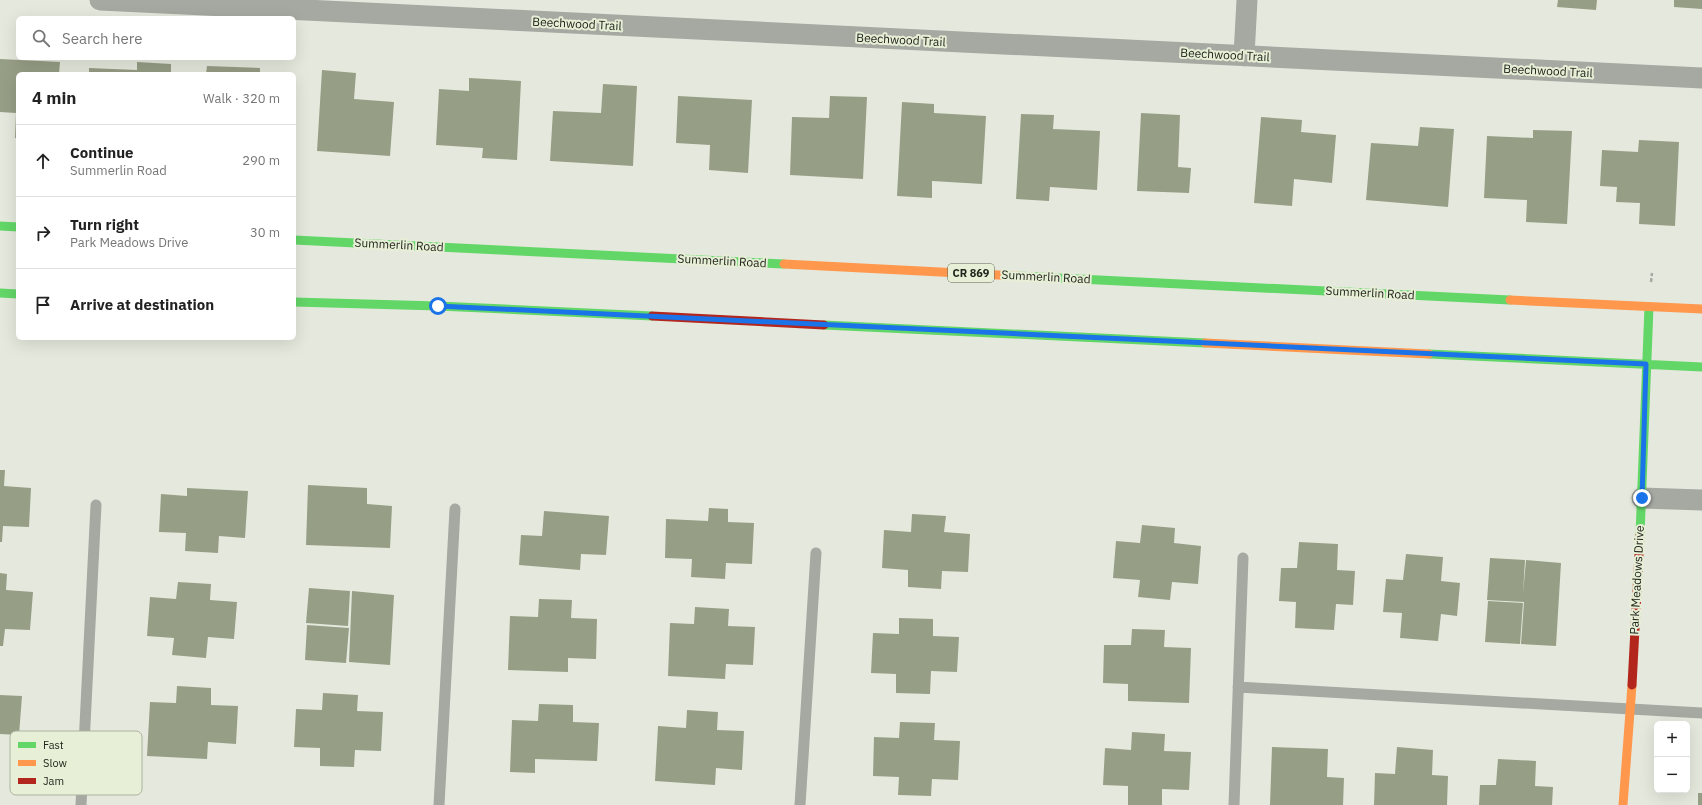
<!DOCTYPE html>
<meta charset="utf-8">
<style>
body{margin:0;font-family:"IBM Plex Sans",sans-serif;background:#f2f2f2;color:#222}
.controls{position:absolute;right:12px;bottom:12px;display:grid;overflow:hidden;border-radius:6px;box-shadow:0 4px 16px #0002}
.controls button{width:36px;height:36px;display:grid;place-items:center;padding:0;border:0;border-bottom:1px solid #e0e0e0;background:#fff;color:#222;font:20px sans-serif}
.stop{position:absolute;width:12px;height:12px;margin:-9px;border:3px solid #1a73e8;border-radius:50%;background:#fff}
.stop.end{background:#1a73e8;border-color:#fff;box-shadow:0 1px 4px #0008}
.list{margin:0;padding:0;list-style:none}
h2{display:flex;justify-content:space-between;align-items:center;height:52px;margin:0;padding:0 16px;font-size:17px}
h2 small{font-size:13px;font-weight:400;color:#767676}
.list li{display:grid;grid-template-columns:26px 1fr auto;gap:12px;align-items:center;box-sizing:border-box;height:72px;padding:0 16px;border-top:1px solid #e0e0e0}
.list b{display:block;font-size:15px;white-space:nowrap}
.list p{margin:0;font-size:13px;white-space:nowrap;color:#767676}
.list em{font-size:13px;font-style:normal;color:#767676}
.icon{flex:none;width:22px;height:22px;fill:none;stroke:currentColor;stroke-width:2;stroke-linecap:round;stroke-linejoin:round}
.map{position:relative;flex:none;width:1702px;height:805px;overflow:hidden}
.search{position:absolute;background:#fff;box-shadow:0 4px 16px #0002;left:16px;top:16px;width:280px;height:44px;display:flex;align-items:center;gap:10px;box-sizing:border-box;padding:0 14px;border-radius:6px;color:#767676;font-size:15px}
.panel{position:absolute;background:#fff;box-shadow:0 4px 16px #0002;left:16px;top:72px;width:280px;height:268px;border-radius:6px}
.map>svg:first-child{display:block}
.building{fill:#979e86}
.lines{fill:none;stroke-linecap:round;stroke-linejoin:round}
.path{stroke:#a6a8a2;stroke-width:2.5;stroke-dasharray:4 2;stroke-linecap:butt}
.lane{stroke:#a6a8a2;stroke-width:11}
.street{stroke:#a6a8a2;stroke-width:21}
.fast{stroke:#63d668;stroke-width:9}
.slow{stroke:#ff974d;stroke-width:9}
.jam{stroke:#b3261e;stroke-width:9}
.route{stroke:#1a73e8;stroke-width:5}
.labels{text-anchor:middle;stroke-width:4;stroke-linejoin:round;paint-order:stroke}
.shield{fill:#e7efd7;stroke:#5d6254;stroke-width:1}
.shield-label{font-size:11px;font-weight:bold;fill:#22251c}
.street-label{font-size:12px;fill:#22251c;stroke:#e7efd7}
.key{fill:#e7efd7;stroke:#acb29f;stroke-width:1}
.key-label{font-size:11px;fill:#22251c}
</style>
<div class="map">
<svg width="1702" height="805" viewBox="0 0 1702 805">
<rect width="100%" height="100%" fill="#e5e9dd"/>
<path class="building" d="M1558,0H1597L1596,10L1557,7Z
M1674,0H1702V9L1674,7Z
M0,59L60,62L59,74H18V138H15L16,113L0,112Z
M137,62L171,64V74H89V68L137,70Z
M207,66L260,68V74H206Z
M322,70L356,73L354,99L394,102L390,156L317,151Z
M469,78L521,81L517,160L482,158L483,148L436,145L439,89L469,91Z
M603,84L637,86L633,166L550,161L553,111L601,113Z
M678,96L752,100L748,173L709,170L710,145L676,143Z
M830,96L867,97L863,179L790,175L792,117L829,118Z
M902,102L934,104V113L986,116L982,184L932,181V198L897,196Z
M1141,113L1180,115L1178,167L1191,168L1189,193L1137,191Z
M1021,114L1054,115L1053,129L1100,131L1097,190L1050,187L1049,201L1016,199Z
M1261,117L1302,120L1301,132L1336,135L1332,183L1294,179L1292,206L1254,203Z
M1420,127L1454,129L1448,207L1366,200L1371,143L1418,146Z
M1533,130L1572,131L1567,224L1526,222L1527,200L1484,198L1487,136L1533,138Z
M1639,140L1679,142L1675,226L1639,224L1640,203L1616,202L1617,187L1600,186L1602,150L1638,152Z
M0,470H5L4,486L31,488L29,527L3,526L2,542H0Z
M308,485L367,488V504L392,506L390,548L306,545Z
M187,488L248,491L245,538L219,536L218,553L185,551L186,533L159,532L161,494L187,496Z
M709,508L728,509V522L754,523L752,564L726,563L725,579L691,577L692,559L665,558L666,519L708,521Z
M544,511L609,516L606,555L581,554L580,570L519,565L521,535L542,536Z
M912,514L946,516L944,532L970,534L968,572L942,571L941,589L908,587V570L882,568L884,530L911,532Z
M1142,525L1175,528L1174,543L1201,546L1198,584L1172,582L1170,600L1138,597L1140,580L1113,578L1116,541L1140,543Z
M1299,542L1338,544L1337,570L1355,571L1353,605L1336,604L1334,630L1295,628L1296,602L1279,601L1281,568H1297Z
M1406,554L1443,557L1441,581L1460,583L1457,616L1441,614L1438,641L1400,638L1402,613L1383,612L1386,579L1403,580Z
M1490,558L1525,560L1523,594L1526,560L1561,563L1556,646L1521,644L1524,602L1487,600Z
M0,573L7,574L6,590L33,592L30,630L5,629L3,646H0Z
M178,582L211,584L210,600L237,602L234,639L208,637L206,658L172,655L174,638L147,636L150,597L176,599Z
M309,588L350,591L348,626L306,623Z
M352,591L394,595L390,665L349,662Z
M539,599L572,600L571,618L597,619L596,659L568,658V672L508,670L510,616L538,617Z
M1488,601L1523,603L1520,644L1485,642Z
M695,607L729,609L728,626L755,627L753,665L726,664L725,679L668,676L670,623L694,624Z
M899,618L933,619V636L959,637L957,672L931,671L930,694L896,693V674L871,673L873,633L899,634Z
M307,625L349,628L346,663L305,660Z
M1132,629L1165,630L1164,647L1191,648L1189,703L1128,701V684L1103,683L1104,645H1131Z
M177,686L211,688V705L238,706L236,744L208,742L207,759L147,756L150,702L176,703Z
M323,693L358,695L357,711L383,712L381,751L355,750L354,767L320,766V748L294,747L296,709L322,710Z
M0,695L22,696L19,735L0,734Z
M539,704L573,705V722L599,723L597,761L535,759V773L510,772L512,720L538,721Z
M687,710L718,712L717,730L744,731L742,770L716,768L715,785L655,781L658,726L686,728Z
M900,722L935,723L934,740L960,741L958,780L932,779L931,796L898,795L899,777L873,776L874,737L899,738Z
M1132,732L1165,734L1164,751L1191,752L1189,790L1162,789V805H1128V786L1103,785L1105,748L1131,750Z
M1272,747L1328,749L1327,777L1344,778L1343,805H1270Z
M1397,747L1433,750L1432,775L1448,776L1447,805H1374L1375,773L1395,774Z
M1498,759L1536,761L1535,786L1553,787L1552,805H1479L1480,785H1496Z
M1698,793H1702V805H1698Z"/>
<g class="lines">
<path class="path" d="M1651,282L1652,273"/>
<path class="lane" d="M1238,687L1702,713
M81,805L96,505
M439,805L455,509
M800,805L816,553
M1234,805L1243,558"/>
<path class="street" d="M100,0L1702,78
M1244,56L1247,0
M1642,498L1702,500"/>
<path class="fast" d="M0,226L18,227
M294,240L784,264
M1018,276L1510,300
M0,293L18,294
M294,302L438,306L652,316
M824,325L1205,343
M1429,354L1702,367
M1640,535L1649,307"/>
<path class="slow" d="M784,264L1018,276
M1510,300L1702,309
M1205,343L1429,354
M1623,805L1632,685"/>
<path class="jam" d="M652,316L824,325
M1632,685L1640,535"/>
</g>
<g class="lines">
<path class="route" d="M438,306L1646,364L1642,498"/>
</g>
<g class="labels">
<rect class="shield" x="948" y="264" width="46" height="18" rx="3"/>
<g class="shield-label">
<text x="971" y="277">CR 869</text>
</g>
<g class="street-label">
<text transform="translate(577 24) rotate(3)" y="4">Beechwood Trail</text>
<text transform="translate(901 40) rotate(3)" y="4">Beechwood Trail</text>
<text transform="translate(1225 55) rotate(3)" y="4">Beechwood Trail</text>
<text transform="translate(1548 71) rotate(3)" y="4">Beechwood Trail</text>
<text transform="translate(399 245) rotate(3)" y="4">Summerlin Road</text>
<text transform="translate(722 261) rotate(3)" y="4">Summerlin Road</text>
<text transform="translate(1046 277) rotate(3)" y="4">Summerlin Road</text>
<text transform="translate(1370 293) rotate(3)" y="4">Summerlin Road</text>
<text transform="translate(1637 580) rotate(-87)" y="4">Park Meadows Drive</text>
</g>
</g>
<rect x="10" y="731" width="132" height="64" rx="6" class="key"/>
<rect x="18" y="742" width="18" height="6" fill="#63d668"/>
<rect x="18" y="760" width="18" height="6" fill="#ff974d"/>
<rect x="18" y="778" width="18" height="6" fill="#b3261e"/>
<g class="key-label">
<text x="43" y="749">Fast</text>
<text x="43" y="767">Slow</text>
<text x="43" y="785">Jam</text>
</g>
</svg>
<div class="controls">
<button>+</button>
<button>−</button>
</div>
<div class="stop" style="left:438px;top:306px"></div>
<div class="stop end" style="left:1642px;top:498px"></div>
<div class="search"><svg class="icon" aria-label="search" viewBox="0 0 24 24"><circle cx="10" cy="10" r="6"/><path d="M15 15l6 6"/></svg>Search here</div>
<section class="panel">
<h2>4 min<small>Walk · 320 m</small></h2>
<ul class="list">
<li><svg class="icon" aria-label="ahead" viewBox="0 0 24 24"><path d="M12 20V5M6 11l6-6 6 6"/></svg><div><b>Continue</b><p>Summerlin Road</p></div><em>290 m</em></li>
<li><svg class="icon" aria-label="right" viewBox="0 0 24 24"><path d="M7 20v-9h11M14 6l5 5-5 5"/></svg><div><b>Turn right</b><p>Park Meadows Drive</p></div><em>30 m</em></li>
<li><svg class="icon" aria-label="arrive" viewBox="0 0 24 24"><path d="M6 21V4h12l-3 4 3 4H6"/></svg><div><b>Arrive at destination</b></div></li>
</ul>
</section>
</div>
